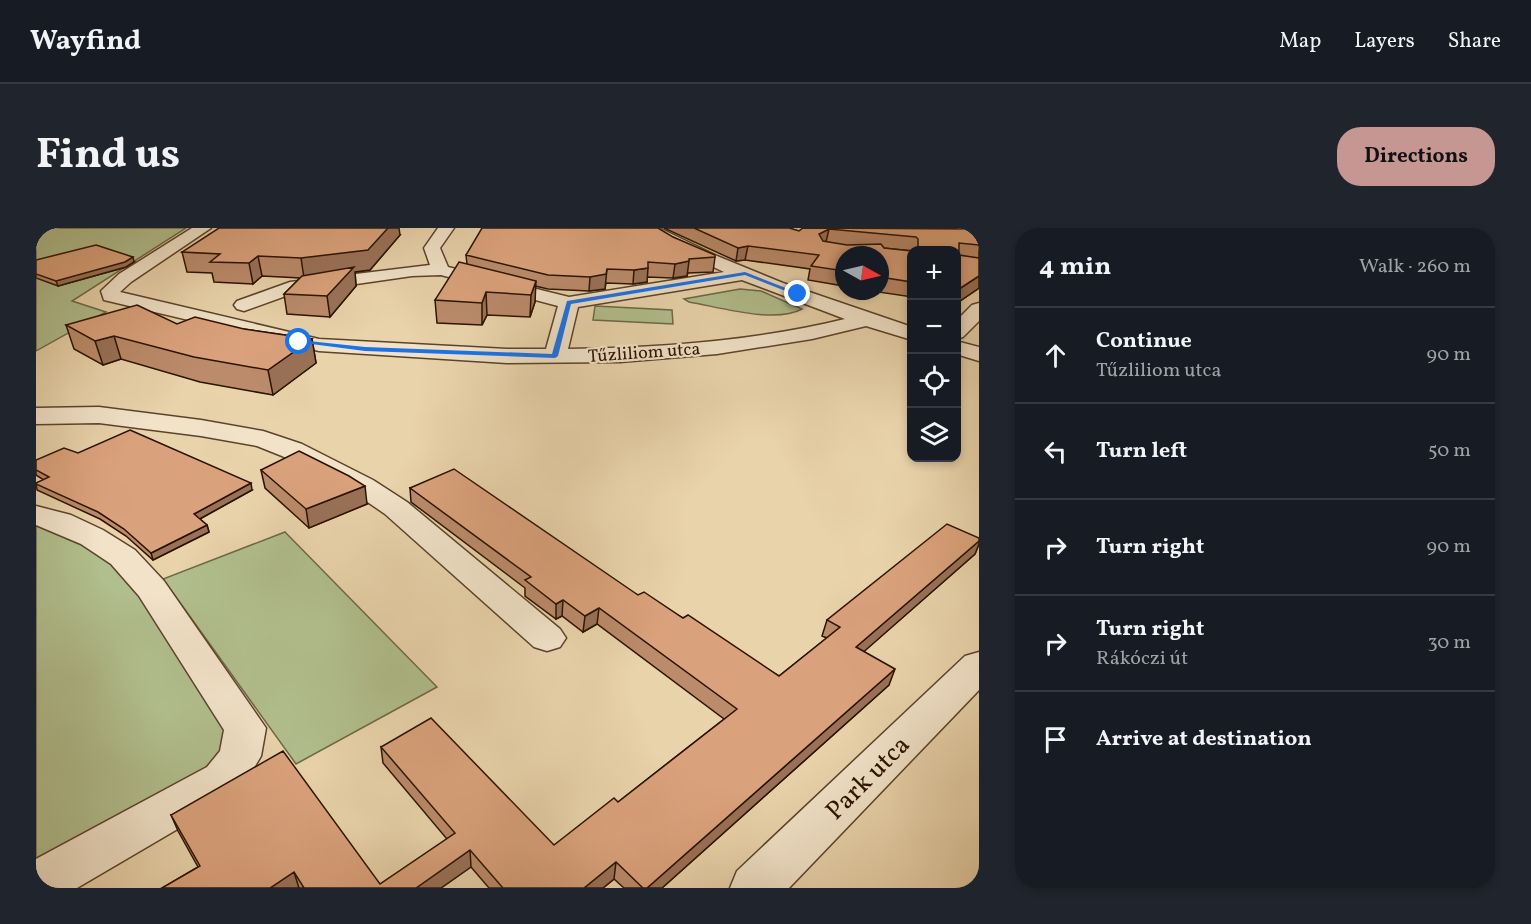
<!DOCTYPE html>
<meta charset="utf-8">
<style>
body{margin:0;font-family:Vollkorn,serif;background:#20242c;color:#f1f3f6}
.controls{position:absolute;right:18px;top:18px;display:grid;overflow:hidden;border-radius:12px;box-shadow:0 3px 9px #0003}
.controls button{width:54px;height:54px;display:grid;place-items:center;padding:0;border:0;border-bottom:2px solid #363941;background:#171b24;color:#f1f3f6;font:30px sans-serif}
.compass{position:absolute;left:799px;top:18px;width:54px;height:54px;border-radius:50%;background:#171b24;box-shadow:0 3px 9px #0003;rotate:98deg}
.stop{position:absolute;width:18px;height:18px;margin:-14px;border:4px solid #1a73e8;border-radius:50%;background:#fff}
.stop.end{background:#1a73e8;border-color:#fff;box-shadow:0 2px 6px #0008}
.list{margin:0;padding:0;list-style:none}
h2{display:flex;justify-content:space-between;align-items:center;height:78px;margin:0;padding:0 24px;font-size:26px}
h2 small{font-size:20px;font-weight:400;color:#9ea1a6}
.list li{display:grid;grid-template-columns:39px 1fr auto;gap:18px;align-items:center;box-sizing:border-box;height:96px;padding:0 24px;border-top:2px solid #363941}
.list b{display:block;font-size:22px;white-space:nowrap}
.list p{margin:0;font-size:20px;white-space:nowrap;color:#9ea1a6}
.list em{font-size:20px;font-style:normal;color:#9ea1a6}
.icon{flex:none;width:33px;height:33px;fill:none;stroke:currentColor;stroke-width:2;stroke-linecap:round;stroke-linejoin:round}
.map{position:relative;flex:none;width:943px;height:660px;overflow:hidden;border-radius:24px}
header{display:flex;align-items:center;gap:36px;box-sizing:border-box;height:84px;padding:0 30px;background:#171b24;border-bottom:2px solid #363941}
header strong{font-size:28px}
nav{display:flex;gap:33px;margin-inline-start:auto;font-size:21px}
.intro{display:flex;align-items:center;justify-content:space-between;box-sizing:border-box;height:144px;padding:0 36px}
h1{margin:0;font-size:42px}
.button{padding:15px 27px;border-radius:24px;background:#c59692;color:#111;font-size:21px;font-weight:700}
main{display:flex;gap:36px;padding:0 36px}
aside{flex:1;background:#171b24;border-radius:24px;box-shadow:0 3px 9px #0003}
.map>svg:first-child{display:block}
.green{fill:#b1be8d;stroke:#6e6846;stroke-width:1.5}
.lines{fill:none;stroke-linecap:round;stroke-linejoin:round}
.minor-casing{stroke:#5b432b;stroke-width:3}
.minor{fill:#f1e2c8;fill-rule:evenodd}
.wall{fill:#bb8b6b;stroke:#2c1300;stroke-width:1.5}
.shaded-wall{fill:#997157;stroke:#2c1300;stroke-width:1.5}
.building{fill:#daa27c;stroke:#2c1300;stroke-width:1.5}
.route{fill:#1a73e8}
.labels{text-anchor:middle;stroke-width:4.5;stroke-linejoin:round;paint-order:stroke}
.far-street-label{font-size:18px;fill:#2c1300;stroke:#f1e2c8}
.near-street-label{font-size:26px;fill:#2c1300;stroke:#f1e2c8}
</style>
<header>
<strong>Wayfind</strong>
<nav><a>Map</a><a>Layers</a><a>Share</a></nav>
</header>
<div class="intro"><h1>Find us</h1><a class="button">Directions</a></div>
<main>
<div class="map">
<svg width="943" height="660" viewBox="0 0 943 660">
<rect width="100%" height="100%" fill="#e9d3ab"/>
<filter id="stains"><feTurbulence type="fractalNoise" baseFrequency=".00333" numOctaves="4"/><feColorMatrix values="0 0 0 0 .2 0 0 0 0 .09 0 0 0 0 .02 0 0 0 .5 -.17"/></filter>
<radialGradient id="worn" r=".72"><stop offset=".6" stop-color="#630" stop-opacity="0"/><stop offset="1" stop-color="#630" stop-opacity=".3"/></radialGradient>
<path class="green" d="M0,0H150L36,73L70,84L0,123Z
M704,61L725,63L766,81C739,96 683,79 653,74L648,71Z
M559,78L636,82L637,96L557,92Z
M0,287L87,329L209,517L0,657Z
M249,304L401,459L260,536L127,351Z"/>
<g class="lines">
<defs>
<path id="minor" d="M156,0H175L95,54L84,64L283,111L471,121H510L522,78L405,47L376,48L258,65L208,83L201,81L198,77L201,73L254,54L394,37L388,20L402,0H418L404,20L412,39L533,69L688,44L637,20L603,0H623L681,28L747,55L876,99V112L830,98L776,111L681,126L584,134L471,135L283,123L68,72L65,63L83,46ZM706,52L809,91C719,113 624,120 532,121L542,79Z
M943,75V93L927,109L920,111V93L936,77Z
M920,113L943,119V133L920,126Z
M63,179L165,192L227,203L266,216L337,252L371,274L524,401L530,410L524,419L511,423L498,419L349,286L317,264L246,228L221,218L165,208L63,195L0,196V180Z
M0,278L35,287L67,302L99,322L128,353L230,500L225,528L203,565L41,660H0V631L171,539L184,523L188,502L103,368L75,336L45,316L0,297Z
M943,424V462L753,660H694L701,643L929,428Z"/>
</defs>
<use href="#minor" class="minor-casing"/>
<use href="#minor" class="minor"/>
</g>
<path class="wall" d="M628,0H753L763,3L767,0L943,1V60L921,75V22L876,23L847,20L876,23V69L836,63H844V27H808V58L772,52L774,41L709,32L700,33Z
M364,7L334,42L319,44L320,58L294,89L251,86L248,66L264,50L226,48L217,56L178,54L176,45L151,44L146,24Z
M637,9L679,29L677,44L652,45L651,48L637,50L611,49V54L597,56L570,55L569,61L553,63L512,61L499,58V74L494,89L451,87L446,97L401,95L399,72L431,36L430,27Z
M0,32L98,34L90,39L22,58L0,50Z
M141,96L208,101L276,111L280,135L237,167L164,154L85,131L67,137L38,121L30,97Z
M42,225L216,262L164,291L171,297L173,304L117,332L90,308L64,291L1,262L0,255L8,252L0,247V232Z
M225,242L331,276L273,300L229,260Z
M374,260L602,367L647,390L743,448L791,410L786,408L791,392L943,310V316L939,326L828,423L853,457L626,660H588L578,651L567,660H453L435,639L405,660H126L162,639L142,603L135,587L344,656L411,611L347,535L345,519L518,617L582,574L688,491L561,396L547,404L526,388L520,391L489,368V360L375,274Z"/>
<path class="shaded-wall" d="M346,0H363L364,7L334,42L319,44L320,58L294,89L291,68L268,50L265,30Z
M793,1L790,14L780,20L783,6Z
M712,18L709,32L700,33L702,20Z
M222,28L226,48L217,56L213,35Z
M97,29L98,34L90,39L22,58L20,53Z
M653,33L651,48L637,50L639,36Z
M612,40L611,54L597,56L598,42Z
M571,41L569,61L553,63L554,49Z
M943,48V60L921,75V68L923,61Z
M500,53L499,74L494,89L495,67Z
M450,64L451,87L446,97V75Z
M78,108L85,131L67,137L59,113Z
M276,111L280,135L237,167L232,142Z
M215,255L216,262L160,293L158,286Z
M329,258L331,276L273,300L270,281Z
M171,297L173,304L117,332L115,325Z
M943,313V316L939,326L815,435L820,419Z
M527,372L526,388L520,391V376Z
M563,380L561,396L547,404L549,388Z
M859,441L853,457L626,660H611Z
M434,622L435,639L405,660H380Z
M580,634L578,651L567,660H548Z
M258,644L263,660H234Z"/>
<path class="building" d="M183,0H352L332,22L265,30L222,28L213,35L174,34L184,26L146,24Z
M446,0H622L637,9L679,27V29L653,31V33L639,36L612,34V40L598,42L571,41L570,46L554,49L512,47L430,27Z
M658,0H753L763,3L767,0L943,1V17L923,15V27L943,30V48L923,61H921V22H881L882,21V11L880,9L793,1L783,6L787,13L811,17L845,16L848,20L876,23V54L844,49V27H808V43L775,38L783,27L712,18L702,20Z
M60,17L97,29L89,34L20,53L0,46V32Z
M423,34L500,53L495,67L450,64L446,75L399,72Z
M318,39L291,68L248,66L266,48Z
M101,77L141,96L159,89L208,101L276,111L232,142L158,129L78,108L59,113L30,97Z
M94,202L215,255L158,286L171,297L115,325L88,301L62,284L0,256V255L13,249L0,242V232L28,220L42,225Z
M263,223L313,248L329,258L270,281L225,242Z
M418,241L602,367L608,364L647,390L652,387L743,448L804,399L791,392L911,296L943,310V313L820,419L859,441L611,660H607L580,634L548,660H467L434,622L380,660H268L258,644L234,660H126L164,638L135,587L247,523L344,656L419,605L345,519L395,490L518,617L578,570L582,574L701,481L563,380L549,388L527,372L520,376L489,352L495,349L374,260Z"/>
<path class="route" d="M709,44L765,66L760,67L709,47L535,76L522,128L519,130L329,123L260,114L263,112L329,119L516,126L531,73Z"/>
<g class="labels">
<g class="far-street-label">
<text transform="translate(608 124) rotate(-4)" y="6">Tűzliliom utca</text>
</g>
<g class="near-street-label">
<text transform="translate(831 549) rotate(-45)" y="9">Park utca</text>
</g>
</g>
<rect width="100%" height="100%" filter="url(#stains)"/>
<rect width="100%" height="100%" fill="url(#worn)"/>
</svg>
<div class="controls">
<button>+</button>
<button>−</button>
<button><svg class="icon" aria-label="locate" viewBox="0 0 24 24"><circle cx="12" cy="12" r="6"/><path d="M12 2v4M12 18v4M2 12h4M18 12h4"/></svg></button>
<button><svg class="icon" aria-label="layers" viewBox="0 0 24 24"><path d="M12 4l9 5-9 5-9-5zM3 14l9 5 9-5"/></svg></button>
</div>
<svg class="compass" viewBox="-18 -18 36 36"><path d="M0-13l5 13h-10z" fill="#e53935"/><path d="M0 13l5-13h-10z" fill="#9ea1a6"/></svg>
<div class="stop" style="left:263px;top:114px"></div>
<div class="stop end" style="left:762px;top:66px"></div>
</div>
<aside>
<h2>4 min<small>Walk · 260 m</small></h2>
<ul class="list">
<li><svg class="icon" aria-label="ahead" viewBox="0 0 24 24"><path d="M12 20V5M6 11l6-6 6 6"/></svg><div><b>Continue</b><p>Tűzliliom utca</p></div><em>90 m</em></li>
<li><svg class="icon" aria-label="left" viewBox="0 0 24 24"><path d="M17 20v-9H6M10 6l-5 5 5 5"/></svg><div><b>Turn left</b></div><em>50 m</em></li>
<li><svg class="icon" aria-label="right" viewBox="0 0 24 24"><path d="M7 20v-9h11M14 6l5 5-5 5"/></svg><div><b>Turn right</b></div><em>90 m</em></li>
<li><svg class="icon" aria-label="right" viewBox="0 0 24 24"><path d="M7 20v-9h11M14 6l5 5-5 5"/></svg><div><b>Turn right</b><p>Rákóczi út</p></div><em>30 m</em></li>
<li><svg class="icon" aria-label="arrive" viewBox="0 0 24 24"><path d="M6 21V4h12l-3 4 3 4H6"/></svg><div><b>Arrive at destination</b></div></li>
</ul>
</aside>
</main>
